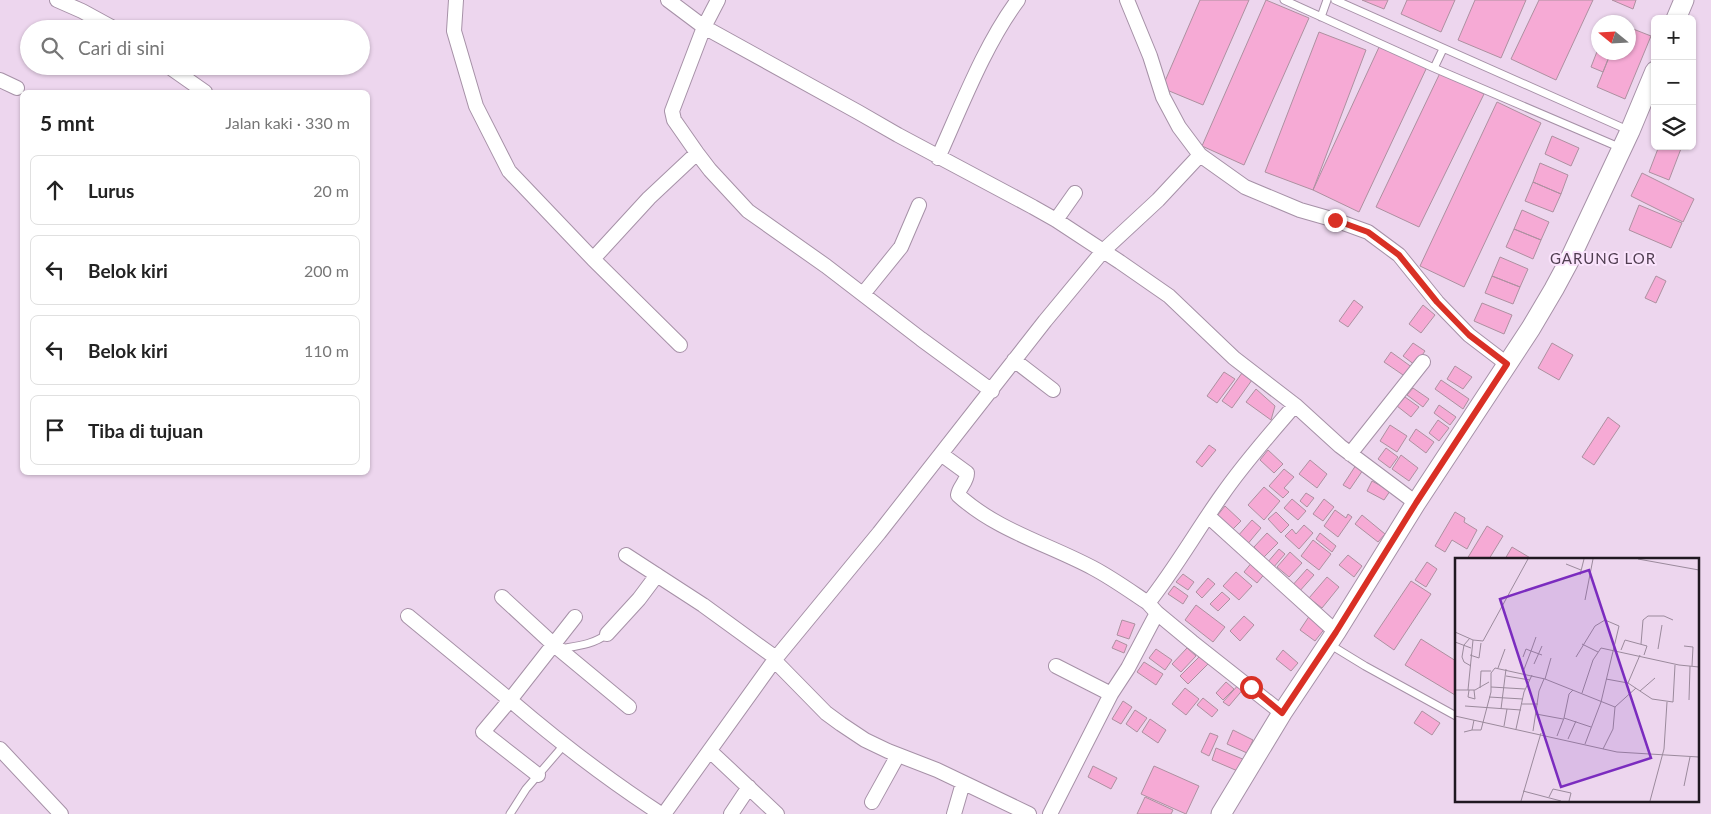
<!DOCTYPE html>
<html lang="id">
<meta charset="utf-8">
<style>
body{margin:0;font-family:Lato,sans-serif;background:#f6f6f6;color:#222}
.controls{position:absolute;right:15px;top:15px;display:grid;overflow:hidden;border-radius:8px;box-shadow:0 1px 4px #0004}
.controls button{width:45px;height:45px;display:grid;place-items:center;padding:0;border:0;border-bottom:1px solid #e0e0e0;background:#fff;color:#222;font:25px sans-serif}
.compass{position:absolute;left:1591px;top:15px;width:45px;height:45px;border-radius:50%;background:#fff;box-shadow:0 1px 4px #0004;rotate:288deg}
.stop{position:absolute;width:15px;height:15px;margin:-11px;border:4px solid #d93025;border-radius:50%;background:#fff}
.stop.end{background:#d93025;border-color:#fff;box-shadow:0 1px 5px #0008}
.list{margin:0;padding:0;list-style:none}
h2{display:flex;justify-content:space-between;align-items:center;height:65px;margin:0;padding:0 20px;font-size:21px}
h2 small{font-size:16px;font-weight:400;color:#767676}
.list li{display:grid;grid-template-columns:32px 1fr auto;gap:15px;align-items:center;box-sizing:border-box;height:70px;margin:0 10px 10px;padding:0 10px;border:1px solid #e0e0e0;border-radius:8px}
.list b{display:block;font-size:19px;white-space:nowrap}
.list em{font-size:16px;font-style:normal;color:#767676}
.icon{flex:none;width:28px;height:28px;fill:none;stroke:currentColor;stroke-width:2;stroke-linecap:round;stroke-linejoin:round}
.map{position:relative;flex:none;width:1711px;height:814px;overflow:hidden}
.search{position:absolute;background:#fff;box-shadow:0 1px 4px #0004;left:20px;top:20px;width:350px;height:55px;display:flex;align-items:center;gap:12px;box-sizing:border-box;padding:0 18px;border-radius:28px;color:#767676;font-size:19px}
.panel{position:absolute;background:#fff;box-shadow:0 1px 4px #0004;left:20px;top:90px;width:350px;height:385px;border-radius:8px}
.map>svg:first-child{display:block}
.building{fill:#f6aad5;stroke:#ad90a0}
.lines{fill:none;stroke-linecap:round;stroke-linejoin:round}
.lane-casing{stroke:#a691a7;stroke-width:9}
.street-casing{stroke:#a691a7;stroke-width:16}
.secondary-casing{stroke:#a691a7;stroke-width:21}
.lane{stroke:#fff;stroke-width:7}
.street{stroke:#fff;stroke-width:14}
.secondary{stroke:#fff;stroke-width:19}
.route{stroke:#d93025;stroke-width:6}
.labels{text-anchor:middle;stroke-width:4;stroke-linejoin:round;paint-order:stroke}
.quarter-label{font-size:15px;letter-spacing:1px;fill:#503e51;stroke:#fae3fc}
.inset-road{fill:none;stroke:#9b8a9c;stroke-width:1}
.view{fill:#7b2cbf;fill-opacity:0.15;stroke:#7b2cbf;stroke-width:2.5}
.inset-edge{fill:none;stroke:#201821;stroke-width:2.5}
</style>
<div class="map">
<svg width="1711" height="814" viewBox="0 0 1711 814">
<rect width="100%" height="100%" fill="#edd6ee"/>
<path class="building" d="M1200,0H1249L1203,105L1162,88Z
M1266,0L1309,18L1244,165L1202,146Z
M1362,0H1388L1384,9Z
M1407,0H1455L1441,32L1401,14Z
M1475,0H1526L1501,58L1458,40Z
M1539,0H1593L1556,80L1511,59Z
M1612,0H1636L1633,9Z
M1628,27L1651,36L1625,99L1597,87L1611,52H1628Z
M1319,32L1366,50L1313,190L1265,172Z
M1380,45L1427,67L1359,212L1313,190Z
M1598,49V52H1611L1603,72L1591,67Z
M1440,73L1484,94L1419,227L1376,207Z
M1497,102L1541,123L1464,287L1420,266Z
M1552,136L1579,148L1571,166L1545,154Z
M1659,146H1682L1669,180L1649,172Z
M1540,163L1568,175L1561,194L1533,182Z
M1642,173L1694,199L1683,222L1631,196Z
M1533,182L1561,194L1553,212L1525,201Z
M1639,205L1682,223L1671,248L1629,230Z
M1522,210L1549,222L1541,240L1514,229Z
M1514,229L1541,240L1533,259L1506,247Z
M1500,257L1528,269L1520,287L1492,276Z
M1492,276L1520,287L1513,304L1485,293Z
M1656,276L1666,281L1656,303L1645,298Z
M1354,300L1363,307L1348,327L1339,321Z
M1482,303L1512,315L1504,334L1474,321Z
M1423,305L1435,315L1421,333L1409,324Z
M1413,343L1425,351L1415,365L1403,356Z
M1552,343L1573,355L1559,380L1538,368Z
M1391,352L1413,368L1406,377L1384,362Z
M1455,366L1472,377L1463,389L1447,379Z
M1224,372L1235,379L1217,403L1207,396Z
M1242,373L1252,380L1232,408L1222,401Z
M1441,380L1469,399L1463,409L1435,389Z
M1413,388L1429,399L1423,407L1407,395Z
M1256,389L1275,406L1271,420L1246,402Z
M1405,397L1419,407L1411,417L1397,406Z
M1439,405L1456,417L1450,425L1434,413Z
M1608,417L1620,426L1594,465L1582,457Z
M1438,420L1449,428L1439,441L1429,433Z
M1390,425L1407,436L1397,452L1380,441Z
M1416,429L1434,442L1426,453L1409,440Z
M1209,445L1216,450L1202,467L1196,462Z
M1386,448L1398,457L1390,468L1378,459Z
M1268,450L1283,464L1274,473L1260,460Z
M1401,455L1418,468L1409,481L1392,469Z
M1310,460L1327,474L1317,488L1299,474Z
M1356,465L1363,470L1350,489L1343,485Z
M1284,469L1294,477L1284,488L1289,492L1283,498L1269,486Z
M1372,481L1390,491L1384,500L1367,491Z
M1264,487L1280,501L1264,520L1248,505Z
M1306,493L1314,498L1307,507L1300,501Z
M1292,499L1306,511L1298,520L1284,508Z
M1324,499L1334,507L1323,521L1313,514Z
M1225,506L1241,521L1232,530L1217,516Z
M1335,510L1346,518L1348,514L1352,517L1338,537L1324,526Z
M1276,512L1289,525L1281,533L1268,519Z
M1455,512L1465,518L1464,522L1477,530L1467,549L1452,540L1445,552L1435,546Z
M1362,515L1385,534L1378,542L1355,524Z
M1252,520L1261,528L1246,546L1237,537Z
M1304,525L1313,533L1299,549L1285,536L1292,529L1296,534Z
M1487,526L1503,536L1489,559H1467Z
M1267,533L1278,543L1264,557L1254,547Z
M1320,533L1336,546L1332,552L1316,539Z
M1313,540L1331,554L1319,570L1301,556Z
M1512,547L1532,559H1505Z
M1279,549L1285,554L1273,568L1267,563Z
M1290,552L1302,563L1289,577L1277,567Z
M1348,555L1362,566L1354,577L1339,565Z
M1253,561L1266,572L1257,583L1244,572Z
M1427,562L1437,569L1426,587L1415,580Z
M1307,569L1314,575L1298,593L1291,587Z
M1236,572L1252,586L1239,600L1223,586Z
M1183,574L1194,582L1188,590L1176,582Z
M1327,577L1339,587L1322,608L1309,598Z
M1208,578L1215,584L1202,598L1196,592Z
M1411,581L1431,594L1394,650L1374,636Z
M1174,586L1188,596L1183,604L1168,594Z
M1222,592L1230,599L1218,611L1210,604Z
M1196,605L1225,627L1213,642L1185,620Z
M1310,615L1326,627L1315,641L1300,630Z
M1244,616L1254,625L1240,641L1230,631Z
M1122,620L1135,624L1129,639L1117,635Z
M1421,639L1456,661L1455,695L1405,665Z
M1116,640L1127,645L1124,653L1112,648Z
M1187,648L1196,656L1181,672L1172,664Z
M1156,649L1172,660L1165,670L1149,658Z
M1283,650L1298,663L1291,671L1276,659Z
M1200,656L1208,664L1188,684L1180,676Z
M1144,662L1163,674L1156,685L1137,672Z
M1226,682L1234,689L1223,700L1216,693Z
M1240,683L1245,687L1229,706L1223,702Z
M1185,688L1199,699L1186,715L1172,704Z
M1203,698L1218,710L1212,717L1197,705Z
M1123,701L1132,707L1121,724L1112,719Z
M1135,710L1147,718L1137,732L1126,724Z
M1422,711L1440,723L1432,735L1414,723Z
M1150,719L1166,730L1158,743L1142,732Z
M1233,730L1253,740L1247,753L1227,744Z
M1210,733L1218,736L1209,756L1201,752Z
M1216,748L1245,760L1240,772L1212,760Z
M1093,766L1117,778L1111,789L1088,777Z
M1154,766L1199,786L1186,814L1141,794Z
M1145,797L1173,810L1171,814H1137Z"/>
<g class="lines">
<defs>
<path id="lane" d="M1284,0L1434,68L1621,148
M1335,0L1630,131
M1321,17L1327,0
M1434,68L1443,49
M1329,644L1365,666L1456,716
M559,649C576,646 593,645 607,634
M510,814L526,789L564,745"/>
<path id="street" d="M57,0L82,11L115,29
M456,0L454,31L476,106L509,171L593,259L680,345
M668,0L704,27L858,112L898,135L1033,207L1056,220L1120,262L1169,296L1234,358L1295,405L1340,446L1416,503
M718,0L704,27L672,111L674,120L697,153L710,170L748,211L826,266L921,339L992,391
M1127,0L1150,56L1163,97L1179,127L1200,155L1245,187L1300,210L1335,220L1368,232L1399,255L1437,302L1469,335L1507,364
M168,66L205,92
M0,80L17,88
M938,158C961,107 985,44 1018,0
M1056,220L1075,193
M593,259L649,198L697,153
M863,294L901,247L919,205
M1014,360L1053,390
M941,454L967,473C967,482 959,487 958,495C996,530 1048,544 1093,568C1112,578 1130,591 1148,603
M1350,454L1423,362
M1208,516L1336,632
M626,555L703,605L776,658
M502,597L553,644L629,707
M408,616L510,700L483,732L538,775
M575,617L510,700C559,742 607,779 661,814
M607,634L639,599L657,575
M774,660L826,713L841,724L865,740L888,751L937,770L1029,814
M1056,666L1111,694
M1282,713L1192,642L1157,613L1148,603C1175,569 1197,530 1222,495C1244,463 1270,434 1295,405
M0,749L61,814
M710,751L777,814
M872,802L898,755
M664,814L776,658L879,533L1045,321L1103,251L1158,200L1200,155
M731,814L749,787
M954,814L963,783
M1050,814L1111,694L1128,668L1157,613"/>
<path id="secondary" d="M1676,19L1684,0
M1221,814L1282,713L1336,632L1416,503L1531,328L1554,289L1568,263L1630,131L1655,71"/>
</defs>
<use href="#lane" class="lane-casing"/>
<use href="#street" class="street-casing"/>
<use href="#secondary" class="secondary-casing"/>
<use href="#lane" class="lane"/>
<use href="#street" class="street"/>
<use href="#secondary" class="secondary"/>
</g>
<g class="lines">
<path class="route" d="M1251,687L1282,713L1336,632L1416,503L1507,364L1469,335L1437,302L1399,255L1368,232L1335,220"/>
</g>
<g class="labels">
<g class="quarter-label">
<text x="1603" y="264">GARUNG LOR</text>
</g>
</g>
<g transform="translate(1455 558)">
<rect width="244" height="244" fill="#edd6ee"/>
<path class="inset-road" d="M183,1L244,12M111,6L126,12M125,17L129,1M130,42L138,1M0,74L18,82L13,132M15,80L9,87L7,99L9,104L16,108M18,82L28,83L73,1M0,84L16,90M127,86L143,94M186,86L188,62L193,58H209L218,62M229,88L238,89L237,108M203,91L207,67M166,92L170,82L192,88L189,97M15,97L24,100L26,85M68,99L71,91L76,93L81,79M121,99L140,68L150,62L164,68L146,144L130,186M79,106L87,88M43,110L50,91M68,114L76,93L87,97M51,118L75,122M90,121L96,100M151,121L173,125L197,141L218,144L220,107M173,125L185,97M36,129L70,131M25,130L26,113H36M0,132H20L34,124M14,132L13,139L20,141L19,132M185,133L200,120M127,135L138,102L146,90L224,107L244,109V117M34,139L68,141M234,142L235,108M67,146H83M10,148L66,152M46,151L51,111M81,156L108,161M0,158L162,194L244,199M109,160L114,136L118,132M49,168L52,151M61,171L69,134L77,117M17,172H26L36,134V115L40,110L90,121L160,149M78,173L84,133L89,121M9,174L17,172L19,162M102,178L109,160L136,169M113,181L121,163M148,191L158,171L160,149L181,130M229,228L235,199M68,233L106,243M94,239L98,231L116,235L114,243M66,243L86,175M195,243L209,191L212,144"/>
<path class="view" d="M134,12L196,200L106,229L45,41Z"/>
<rect width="244" height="244" class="inset-edge"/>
</g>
</svg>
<div class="controls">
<button>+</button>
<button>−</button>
<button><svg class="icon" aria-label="layers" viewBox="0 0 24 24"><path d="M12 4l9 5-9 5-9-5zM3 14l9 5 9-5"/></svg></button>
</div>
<svg class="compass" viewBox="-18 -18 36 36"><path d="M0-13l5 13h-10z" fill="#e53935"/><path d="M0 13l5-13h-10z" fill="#767676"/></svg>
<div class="stop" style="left:1251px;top:687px"></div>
<div class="stop end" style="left:1335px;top:220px"></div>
<div class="search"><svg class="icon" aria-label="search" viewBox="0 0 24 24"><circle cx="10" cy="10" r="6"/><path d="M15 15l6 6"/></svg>Cari di sini</div>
<section class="panel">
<h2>5 mnt<small>Jalan kaki · 330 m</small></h2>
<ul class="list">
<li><svg class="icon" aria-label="ahead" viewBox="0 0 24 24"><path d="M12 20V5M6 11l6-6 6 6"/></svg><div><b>Lurus</b></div><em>20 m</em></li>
<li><svg class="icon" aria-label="left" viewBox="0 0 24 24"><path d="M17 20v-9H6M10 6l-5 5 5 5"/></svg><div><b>Belok kiri</b></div><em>200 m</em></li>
<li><svg class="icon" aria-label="left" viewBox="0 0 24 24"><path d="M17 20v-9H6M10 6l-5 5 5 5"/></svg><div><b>Belok kiri</b></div><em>110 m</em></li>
<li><svg class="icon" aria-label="arrive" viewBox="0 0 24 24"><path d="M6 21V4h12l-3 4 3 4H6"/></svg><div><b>Tiba di tujuan</b></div></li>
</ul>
</section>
</div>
